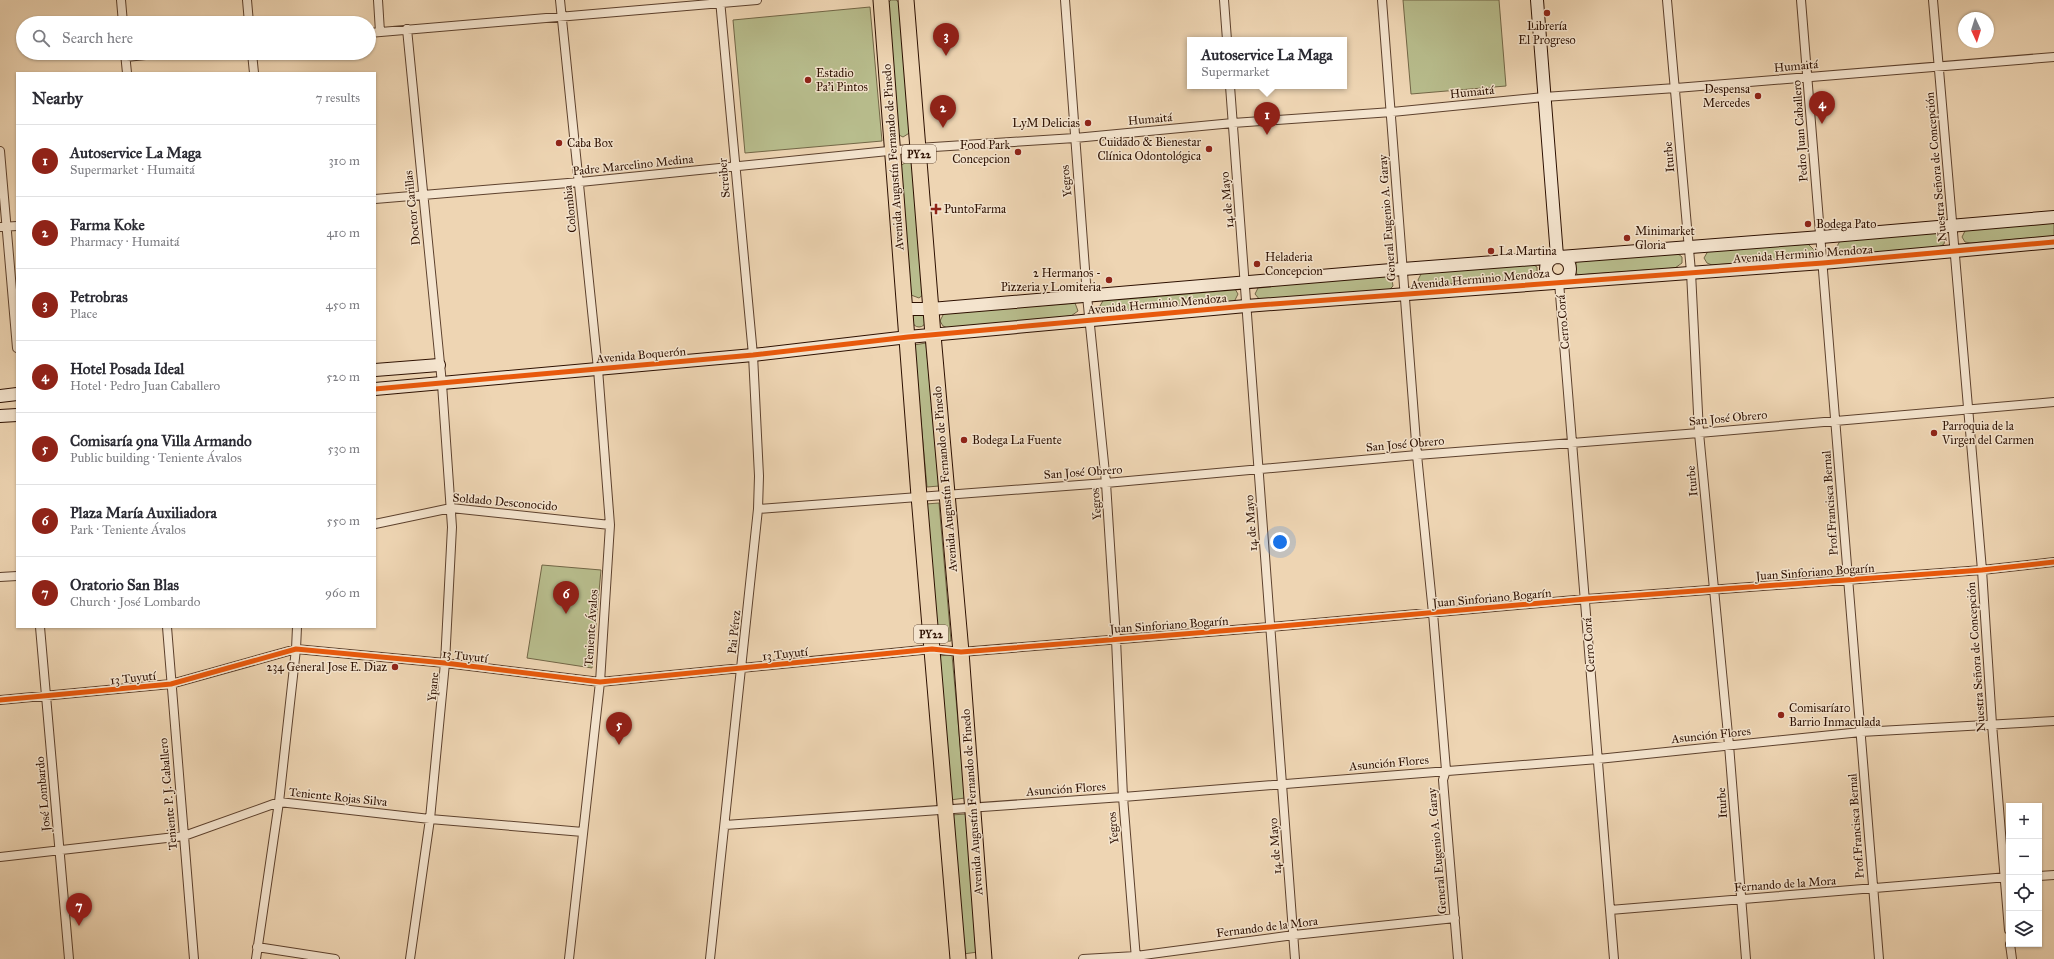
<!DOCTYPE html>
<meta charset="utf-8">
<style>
body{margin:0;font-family:"IM FELL Great Primer",serif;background:#f7f7f7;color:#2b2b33}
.controls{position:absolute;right:12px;bottom:12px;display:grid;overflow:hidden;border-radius:0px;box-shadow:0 1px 3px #0004}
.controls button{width:36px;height:36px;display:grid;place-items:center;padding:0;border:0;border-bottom:1px solid #e1e1e2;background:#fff;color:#2b2b33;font:20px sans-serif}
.compass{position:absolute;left:1958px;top:12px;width:36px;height:36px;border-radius:50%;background:#fff;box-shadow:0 1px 3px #0004;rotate:176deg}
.you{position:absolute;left:1280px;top:542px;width:14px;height:14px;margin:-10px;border:3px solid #fff;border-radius:50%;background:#1a73e8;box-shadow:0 0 0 6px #1a73e833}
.badge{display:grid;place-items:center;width:26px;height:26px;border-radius:50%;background:#8f2418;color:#fff;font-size:13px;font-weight:700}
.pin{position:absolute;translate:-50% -33px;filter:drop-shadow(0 1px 2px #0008)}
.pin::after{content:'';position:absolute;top:21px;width:14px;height:12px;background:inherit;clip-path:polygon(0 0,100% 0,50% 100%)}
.popup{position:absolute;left:1187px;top:37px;width:160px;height:52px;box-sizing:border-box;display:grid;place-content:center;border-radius:0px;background:#fff;filter:drop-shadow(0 1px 3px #0005);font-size:13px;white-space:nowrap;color:#7c7c81}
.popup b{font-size:15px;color:#2b2b33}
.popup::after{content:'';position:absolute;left:50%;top:100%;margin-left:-8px;border:8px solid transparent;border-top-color:#fff}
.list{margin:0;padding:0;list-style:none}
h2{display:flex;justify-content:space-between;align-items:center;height:52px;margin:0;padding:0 16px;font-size:17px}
h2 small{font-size:13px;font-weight:400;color:#7c7c81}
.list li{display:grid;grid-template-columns:26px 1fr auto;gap:12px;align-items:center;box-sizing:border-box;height:72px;padding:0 16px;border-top:1px solid #e1e1e2}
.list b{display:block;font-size:15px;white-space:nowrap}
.list p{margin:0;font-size:13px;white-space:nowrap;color:#7c7c81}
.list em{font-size:13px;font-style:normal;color:#7c7c81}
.icon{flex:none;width:22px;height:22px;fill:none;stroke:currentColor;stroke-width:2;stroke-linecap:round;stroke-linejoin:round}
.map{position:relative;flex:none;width:2054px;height:959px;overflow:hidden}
.search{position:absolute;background:#fff;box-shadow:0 1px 3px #0004;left:16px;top:16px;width:360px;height:44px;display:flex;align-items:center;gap:10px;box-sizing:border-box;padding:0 14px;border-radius:22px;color:#7c7c81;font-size:15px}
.panel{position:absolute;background:#fff;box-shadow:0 1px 3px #0004;left:16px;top:72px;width:360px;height:556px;border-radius:0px}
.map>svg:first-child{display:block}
.green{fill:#b8bd8d;stroke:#726646}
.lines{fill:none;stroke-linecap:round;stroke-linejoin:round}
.street-casing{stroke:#5d412d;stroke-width:10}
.secondary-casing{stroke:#2d1000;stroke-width:14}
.highway-casing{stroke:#2d1000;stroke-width:17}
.street{stroke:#f4e4ce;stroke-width:8}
.secondary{stroke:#f4e4ce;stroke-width:12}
.highway{stroke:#eed5b3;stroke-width:15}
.cycleway-casing{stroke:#f4e4ce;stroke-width:8}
.cycleway{stroke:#e8590c;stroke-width:5}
.poi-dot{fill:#8f2418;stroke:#f4e4ce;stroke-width:1.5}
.labels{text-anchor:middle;stroke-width:3;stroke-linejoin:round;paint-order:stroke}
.shield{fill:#f4e4ce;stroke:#69503e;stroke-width:1}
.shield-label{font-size:11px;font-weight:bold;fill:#2d1000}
.poi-label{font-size:12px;fill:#2d1000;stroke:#f4e4ce;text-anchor:start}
.street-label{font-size:12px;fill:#2d1000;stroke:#f4e4ce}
</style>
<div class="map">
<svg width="2054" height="959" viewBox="0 0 2054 959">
<rect width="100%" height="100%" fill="#eed5b3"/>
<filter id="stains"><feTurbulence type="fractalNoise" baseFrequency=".005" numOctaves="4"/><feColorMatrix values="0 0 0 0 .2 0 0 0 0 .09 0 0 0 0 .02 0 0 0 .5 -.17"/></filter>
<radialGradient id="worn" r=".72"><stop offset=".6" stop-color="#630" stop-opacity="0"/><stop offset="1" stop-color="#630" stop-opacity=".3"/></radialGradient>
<path class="green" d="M891,0H896L900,3L911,132L903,137L897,134L887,4Z
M1403,0H1499L1506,86L1411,94Z
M870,7L882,141L745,153L733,20Z
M908,161L914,165L924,294L919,298L911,295L900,166Z
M2054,221V236L1971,243L1965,242L1962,237L1966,229Z
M1940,232L1945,239L1944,244L1939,247L1844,255L1839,253L1836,248L1840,241Z
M1808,244L1814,250L1812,256L1807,259L1712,265L1707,263L1704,258L1708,251Z
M1677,253L1682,257V263L1675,268L1578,275L1573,269L1577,261Z
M1532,264L1537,267V273L1530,279L1426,287L1420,285L1418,280L1422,272Z
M1385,276L1392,280L1393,286L1389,290L1260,300L1255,294L1259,286Z
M1235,289L1238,294L1234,302L1108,313L1103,311L1100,306L1104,299Z
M1075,303L1078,311L1071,316L948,328L943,326L940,321L944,313Z
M912 320a7 7 0 1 1 14 0a7 7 0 1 1-14 0Z
M926,343L939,486L927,487L914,345Z
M939,503L951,641L938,642L926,504Z
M542,565L601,570L592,668L527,658Z
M952,655L965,798L950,800L937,656Z
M966,814L978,952L963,954L951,815Z"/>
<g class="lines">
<defs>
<path id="street" d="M121,0L123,23
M247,0L249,23
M378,0L380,32
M560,0L598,369L610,525L600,682L569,959
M1065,0L1087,296L1106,483L1116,639L1123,797L1136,959
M1224,0L1227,40
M1382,0L1417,455L1433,613L1446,770L1443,780L1458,959
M1667,0L1691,272L1699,433L1729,745L1746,959
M1801,0L1879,959
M1933,0L1982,570L1992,724L2009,930
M407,29L442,384L452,527L445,663L430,819L410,959
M369,33L757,0
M125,53L127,73
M252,53L254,73
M126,57L165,53
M1230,86L1295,959
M0,151L17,348
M375,199L580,182L918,148L1075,138L1233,123L1392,112L1544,97L1676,88L2054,57
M0,227L17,226
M1559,282L1614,959
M758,509L1106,483L1417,455L1699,433L2054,402
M375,524L451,508L610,525
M0,577L17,576
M40,627L69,959
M167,627L194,959
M0,700L171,684L296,649L445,663L600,682L932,649L961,652L1270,627L1586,599L1982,570L2054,562
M725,825L1123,797L1598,759L1861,732L2054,721
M0,857L184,836L279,802L430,819L583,832
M2039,876L2054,875
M1610,910L2008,877
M2010,944L2012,959
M257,947L335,959
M256,959L279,802L296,649L297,627
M710,959L758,509L759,476L753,355L720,0
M1083,959L1136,956L1294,935L1455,918"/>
<path id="secondary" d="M1537,0L1557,256
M1546 269a12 12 0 1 1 24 0a12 12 0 1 1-24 0Z
M905,309H931L1403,269L1821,237L2054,217
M375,370L439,365
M375,389L753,355L908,337L1246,306L1823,263L2054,242
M0,396L17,394
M0,416L17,415"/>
<path id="highway" d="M881,0L919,496L958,959
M906,0L933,335L961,652L984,959"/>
</defs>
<use href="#street" class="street-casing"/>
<use href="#secondary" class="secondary-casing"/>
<use href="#highway" class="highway-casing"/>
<use href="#street" class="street"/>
<use href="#secondary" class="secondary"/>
<use href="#highway" class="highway"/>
<defs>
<path id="cycleway" d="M375,389L753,355L908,337L1246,306L1823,263L2054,242
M0,700L171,684L296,649L445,663L600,682L932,649L961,652L1270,627L1586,599L1982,570L2054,562"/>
</defs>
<use href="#cycleway" class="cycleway-casing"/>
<use href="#cycleway" class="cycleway"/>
</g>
<g class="poi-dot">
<circle cx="1547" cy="13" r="4"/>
<circle cx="808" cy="80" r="4"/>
<circle cx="1758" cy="96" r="4"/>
<circle cx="1088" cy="123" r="4"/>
<circle cx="559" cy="143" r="4"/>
<circle cx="1209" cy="149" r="4"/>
<circle cx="1018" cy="152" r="4"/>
<path d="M934 203h4v4h4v4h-4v4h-4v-4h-4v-4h4z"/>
<circle cx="1808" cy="224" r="4"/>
<circle cx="1627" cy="238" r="4"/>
<circle cx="1491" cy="251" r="4"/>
<circle cx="1257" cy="264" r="4"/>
<circle cx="1109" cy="280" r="4"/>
<circle cx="1934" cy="433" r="4"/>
<circle cx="964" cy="440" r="4"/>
<circle cx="395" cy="667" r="4"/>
<circle cx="1781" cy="715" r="4"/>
</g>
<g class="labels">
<g class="shield">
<rect x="902" y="145" width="34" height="18" rx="3"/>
<rect x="914" y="625" width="34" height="18" rx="3"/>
</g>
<g class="shield-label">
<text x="919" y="158">PY22</text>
<text x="931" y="638">PY22</text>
</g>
<g class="poi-label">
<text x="1547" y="30" text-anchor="middle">Librería<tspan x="1547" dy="14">El Progreso</tspan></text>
<text x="816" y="77">Estadio<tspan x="816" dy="14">Pa'i Pintos</tspan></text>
<text x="1750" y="93" text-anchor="end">Despensa<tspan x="1750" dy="14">Mercedes</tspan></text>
<text x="1080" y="127" text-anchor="end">LyM Delicias</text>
<text x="1201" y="146" text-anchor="end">Cuidado &amp; Bienestar<tspan x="1201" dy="14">Clínica Odontológica</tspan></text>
<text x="567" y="147">Caba Box</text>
<text x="1010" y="149" text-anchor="end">Food Park<tspan x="1010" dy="14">Concepcion</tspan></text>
<text x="944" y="213">PuntoFarma</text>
<text x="1816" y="228">Bodega Pato</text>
<text x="1635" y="235">Minimarket<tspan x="1635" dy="14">Gloria</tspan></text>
<text x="1499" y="255">La Martina</text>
<text x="1265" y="261">Heladeria<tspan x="1265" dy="14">Concepcion</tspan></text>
<text x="1101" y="277" text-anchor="end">2 Hermanos -<tspan x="1101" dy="14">Pizzeria y Lomiteria</tspan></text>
<text x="1942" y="430">Parroquia de la<tspan x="1942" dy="14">Virgen del Carmen</tspan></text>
<text x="972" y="444">Bodega La Fuente</text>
<text x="387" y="671" text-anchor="end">234 General Jose E. Diaz</text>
<text x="1789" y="712">Comisaría10<tspan x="1789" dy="14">Barrio Inmaculada</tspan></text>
</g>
<g class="street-label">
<text transform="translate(1796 66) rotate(-5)" y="4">Humaitá</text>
<text transform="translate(1472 92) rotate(-6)" y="4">Humaitá</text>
<text transform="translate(1150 119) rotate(-5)" y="4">Humaitá</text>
<text transform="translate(1800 131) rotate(-94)" y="4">Pedro Juan Caballero</text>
<text transform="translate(893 157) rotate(-94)" y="4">Avenida Augustín Fernando de Pinedo</text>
<text transform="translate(1669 157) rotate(-95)" y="4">Iturbe</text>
<text transform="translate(633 165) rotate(-6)" y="4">Padre Marcelino Medina</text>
<text transform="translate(1936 167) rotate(-95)" y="4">Nuestra Señora de Concepción</text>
<text transform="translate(724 178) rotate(-95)" y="4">Screiber</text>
<text transform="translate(1066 181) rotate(-95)" y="4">Yegros</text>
<text transform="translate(1227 200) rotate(-95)" y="4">14 de Mayo</text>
<text transform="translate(412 208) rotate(-96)" y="4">Doctor Carillas</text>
<text transform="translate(570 209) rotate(-96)" y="4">Colombia</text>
<text transform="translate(1387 218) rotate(-94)" y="4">General Eugenio A. Garay</text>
<text transform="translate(1803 254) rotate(-4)" y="4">Avenida Herminio Mendoza</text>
<text transform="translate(1480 279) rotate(-5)" y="4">Avenida Herminio Mendoza</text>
<text transform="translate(1157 304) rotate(-5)" y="4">Avenida Herminio Mendoza</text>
<text transform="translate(1563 322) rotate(-95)" y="4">Cerro Corá</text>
<text transform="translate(641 355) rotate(-5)" y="4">Avenida Boquerón</text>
<text transform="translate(1728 418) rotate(-5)" y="4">San José Obrero</text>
<text transform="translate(1405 444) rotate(-5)" y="4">San José Obrero</text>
<text transform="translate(1083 472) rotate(-4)" y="4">San José Obrero</text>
<text transform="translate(945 479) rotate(-95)" y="4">Avenida Augustín Fernando de Pinedo</text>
<text transform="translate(1692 481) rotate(-96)" y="4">Iturbe</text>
<text transform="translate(505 502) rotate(5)" y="4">Soldado Desconocido</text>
<text transform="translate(1830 503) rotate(-94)" y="4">Prof.Francisca Bernal</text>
<text transform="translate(1096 504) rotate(-94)" y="4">Yegros</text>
<text transform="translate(1251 523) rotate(-94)" y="4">14 de Mayo</text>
<text transform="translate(1815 572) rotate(-4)" y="4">Juan Sinforiano Bogarín</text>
<text transform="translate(1492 598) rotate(-5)" y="4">Juan Sinforiano Bogarín</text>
<text transform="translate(1169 625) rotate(-4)" y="4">Juan Sinforiano Bogarín</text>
<text transform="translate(591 628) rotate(-86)" y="4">Teniente Ávalos</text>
<text transform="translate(734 632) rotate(-84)" y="4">Pai Pérez</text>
<text transform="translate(1589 645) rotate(-94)" y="4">Cerro Corá</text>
<text transform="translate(785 654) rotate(-6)" y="4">13 Tuyutí</text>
<text transform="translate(465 656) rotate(7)" y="4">13 Tuyutí</text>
<text transform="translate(1976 657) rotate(-94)" y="4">Nuestra Señora de Concepción</text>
<text transform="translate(133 678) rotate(-6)" y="4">13 Tuyutí</text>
<text transform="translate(433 687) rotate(-84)" y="4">Ypane</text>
<text transform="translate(1711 735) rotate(-6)" y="4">Asunción Flores</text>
<text transform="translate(1389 763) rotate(-5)" y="4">Asunción Flores</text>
<text transform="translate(1066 789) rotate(-4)" y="4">Asunción Flores</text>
<text transform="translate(43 794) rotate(-95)" y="4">José Lombardo</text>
<text transform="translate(168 794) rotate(-95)" y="4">Teniente P. J. Caballero</text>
<text transform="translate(338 797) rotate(6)" y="4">Teniente Rojas Silva</text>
<text transform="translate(972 802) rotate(-94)" y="4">Avenida Augustín Fernando de Pinedo</text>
<text transform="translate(1722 803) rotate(-94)" y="4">Iturbe</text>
<text transform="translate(1856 826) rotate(-94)" y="4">Prof.Francisca Bernal</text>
<text transform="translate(1113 828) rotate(-95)" y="4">Yegros</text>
<text transform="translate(1275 846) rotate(-94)" y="4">14 de Mayo</text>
<text transform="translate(1437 851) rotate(-95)" y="4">General Eugenio A. Garay</text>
<text transform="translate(1785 884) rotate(-4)" y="4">Fernando de la Mora</text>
<text transform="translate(1267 927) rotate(-7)" y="4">Fernando de la Mora</text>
</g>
</g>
<rect width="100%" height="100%" filter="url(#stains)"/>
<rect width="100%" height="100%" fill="url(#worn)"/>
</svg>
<div class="controls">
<button>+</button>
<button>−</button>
<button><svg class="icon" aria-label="locate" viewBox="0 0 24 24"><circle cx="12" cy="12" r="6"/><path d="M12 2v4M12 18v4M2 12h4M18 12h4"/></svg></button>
<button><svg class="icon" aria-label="layers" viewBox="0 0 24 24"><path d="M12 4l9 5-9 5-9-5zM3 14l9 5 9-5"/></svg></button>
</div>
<svg class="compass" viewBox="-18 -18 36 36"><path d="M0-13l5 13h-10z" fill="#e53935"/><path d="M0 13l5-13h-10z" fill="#7c7c81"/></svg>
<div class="you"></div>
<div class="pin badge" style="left:1267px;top:135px">1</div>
<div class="popup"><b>Autoservice La Maga</b>Supermarket</div>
<div class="pin badge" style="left:943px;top:128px">2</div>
<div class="pin badge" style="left:946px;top:56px">3</div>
<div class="pin badge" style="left:1822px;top:124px">4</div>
<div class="pin badge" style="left:619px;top:745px">5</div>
<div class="pin badge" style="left:566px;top:614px">6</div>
<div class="pin badge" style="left:79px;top:926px">7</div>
<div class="search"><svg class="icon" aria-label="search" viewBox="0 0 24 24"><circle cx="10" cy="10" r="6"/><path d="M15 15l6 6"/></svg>Search here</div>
<section class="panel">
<h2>Nearby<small>7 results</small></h2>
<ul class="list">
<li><span class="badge">1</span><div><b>Autoservice La Maga</b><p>Supermarket · Humaitá</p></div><em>310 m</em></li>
<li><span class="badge">2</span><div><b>Farma Koke</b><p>Pharmacy · Humaitá</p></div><em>410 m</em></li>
<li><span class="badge">3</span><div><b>Petrobras</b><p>Place</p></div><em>450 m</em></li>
<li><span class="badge">4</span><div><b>Hotel Posada Ideal</b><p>Hotel · Pedro Juan Caballero</p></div><em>520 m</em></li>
<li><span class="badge">5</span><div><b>Comisaría 9na Villa Armando</b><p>Public building · Teniente Ávalos</p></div><em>530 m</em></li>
<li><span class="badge">6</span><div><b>Plaza María Auxiliadora</b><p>Park · Teniente Ávalos</p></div><em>550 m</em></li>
<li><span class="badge">7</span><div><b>Oratorio San Blas</b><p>Church · José Lombardo</p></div><em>960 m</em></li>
</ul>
</section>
</div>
